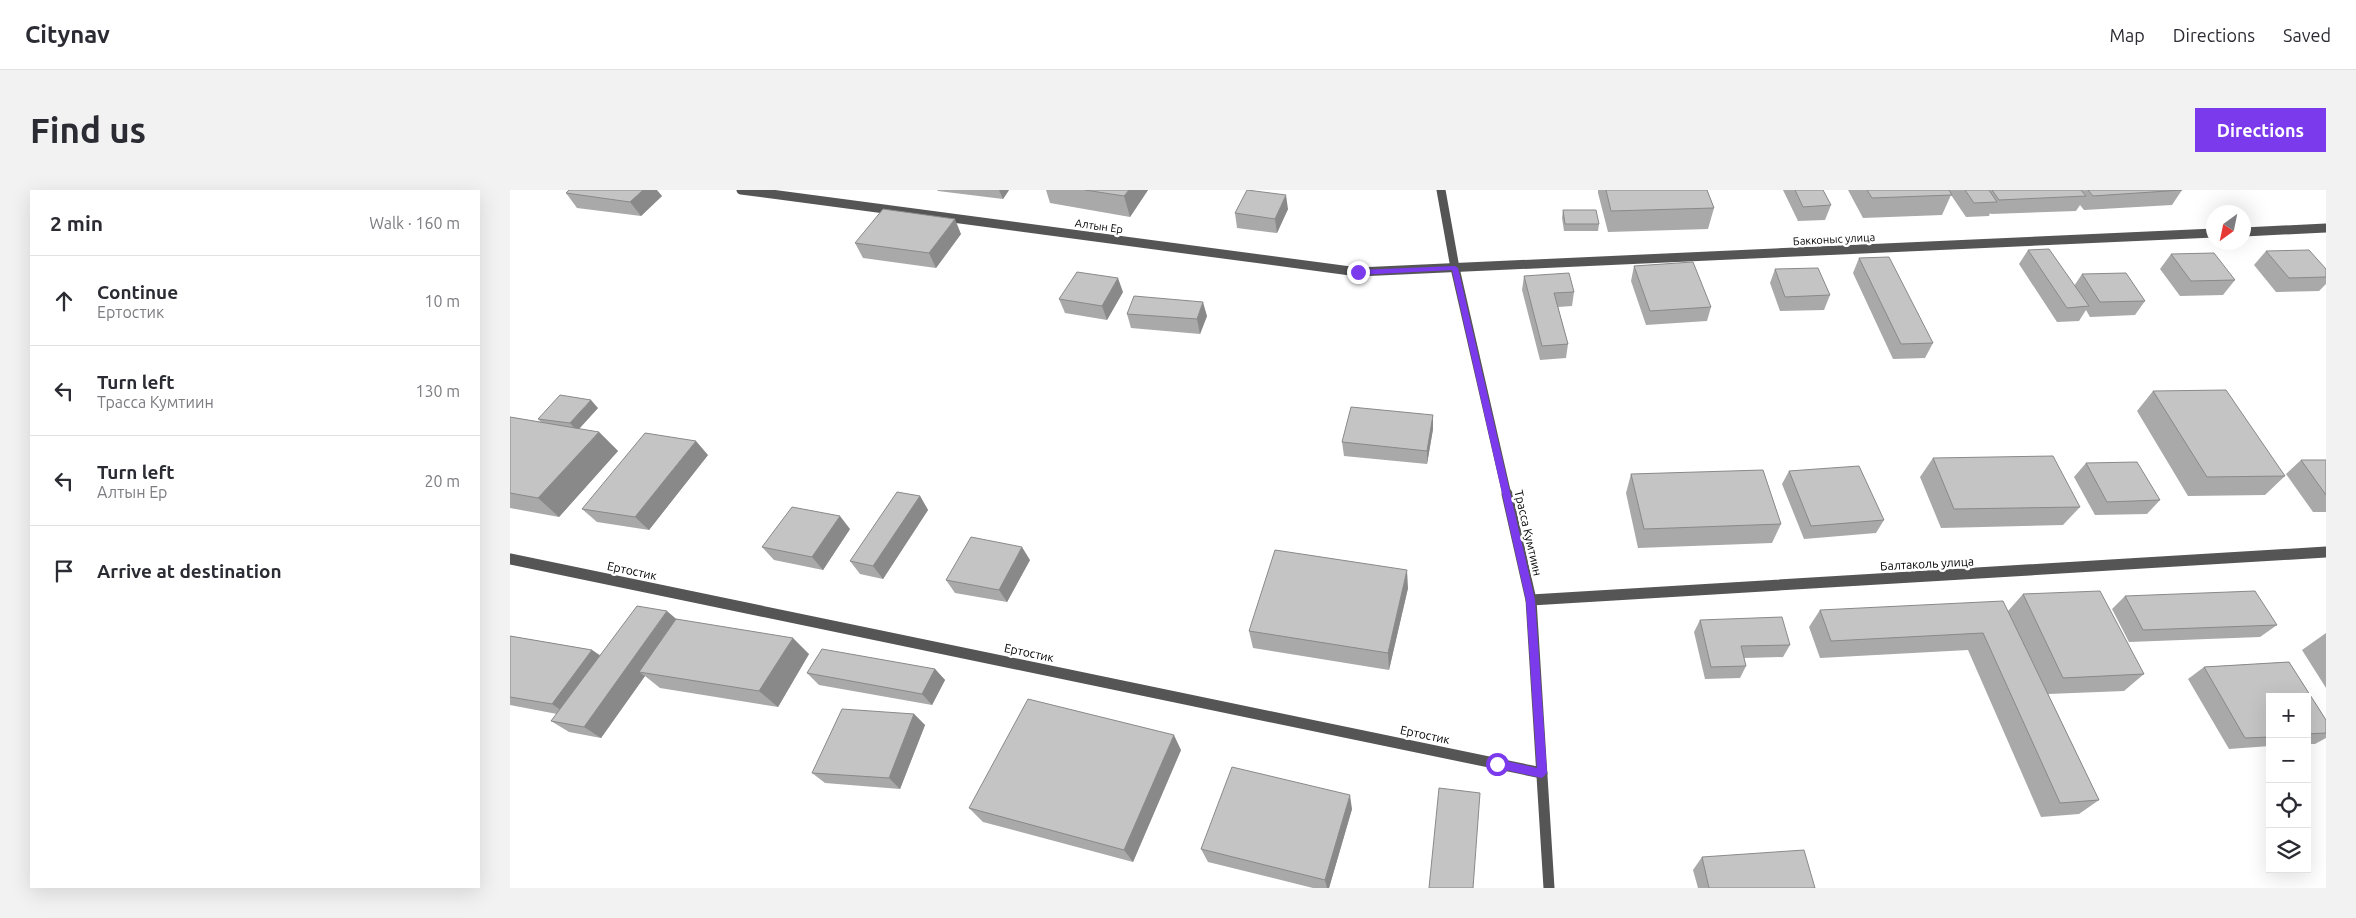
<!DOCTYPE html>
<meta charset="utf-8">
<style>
body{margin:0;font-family:Ubuntu,sans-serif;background:#f2f2f3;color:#2b2b33}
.controls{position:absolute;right:15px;bottom:15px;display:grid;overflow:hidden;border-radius:0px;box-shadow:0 5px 20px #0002}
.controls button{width:45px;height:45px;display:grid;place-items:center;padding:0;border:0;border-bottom:1px solid #e1e1e2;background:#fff;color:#2b2b33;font:25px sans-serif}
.compass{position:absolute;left:1696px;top:15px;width:45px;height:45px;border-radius:50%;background:#fff;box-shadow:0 5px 20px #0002;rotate:213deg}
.stop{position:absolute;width:15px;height:15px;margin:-11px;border:4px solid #7c3aed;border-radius:50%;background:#fff}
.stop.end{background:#7c3aed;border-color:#fff;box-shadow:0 1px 5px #0008}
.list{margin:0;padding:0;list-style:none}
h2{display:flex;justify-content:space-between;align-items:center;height:65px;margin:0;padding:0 20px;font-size:21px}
h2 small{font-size:16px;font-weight:400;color:#7c7c81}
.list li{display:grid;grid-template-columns:32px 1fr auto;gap:15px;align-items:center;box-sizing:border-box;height:90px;padding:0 20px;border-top:1px solid #e1e1e2}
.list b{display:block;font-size:19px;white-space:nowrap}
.list p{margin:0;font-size:16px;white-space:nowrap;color:#7c7c81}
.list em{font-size:16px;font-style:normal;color:#7c7c81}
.icon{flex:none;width:28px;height:28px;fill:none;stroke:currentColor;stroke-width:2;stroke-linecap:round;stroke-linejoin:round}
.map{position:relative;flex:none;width:1816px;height:698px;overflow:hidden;border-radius:0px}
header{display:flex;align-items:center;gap:30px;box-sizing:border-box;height:70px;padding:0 25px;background:#fff;border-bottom:1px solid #e1e1e2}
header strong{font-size:24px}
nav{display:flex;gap:28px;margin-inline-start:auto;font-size:18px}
.intro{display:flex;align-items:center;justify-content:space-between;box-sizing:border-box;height:120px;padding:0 30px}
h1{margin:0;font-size:35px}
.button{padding:12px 22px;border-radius:0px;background:#7c3aed;color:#fff;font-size:18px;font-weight:700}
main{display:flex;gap:30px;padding:0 30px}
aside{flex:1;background:#fff;border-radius:0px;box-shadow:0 5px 20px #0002}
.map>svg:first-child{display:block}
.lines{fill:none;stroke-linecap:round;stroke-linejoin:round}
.minor-far1{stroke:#555;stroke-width:9}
.minor{stroke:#555;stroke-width:11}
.tertiary-far1{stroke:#555;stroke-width:9}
.tertiary{stroke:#555;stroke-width:11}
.wall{fill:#a9a9a9}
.shaded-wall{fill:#898989}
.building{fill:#c4c4c4;stroke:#898989}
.route{fill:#7c3aed}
.labels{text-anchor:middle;stroke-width:5;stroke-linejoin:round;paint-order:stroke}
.far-street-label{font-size:11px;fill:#000;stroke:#fff}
.street-label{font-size:12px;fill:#000;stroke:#fff}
</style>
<header>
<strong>Citynav</strong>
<nav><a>Map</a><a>Directions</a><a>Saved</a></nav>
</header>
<div class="intro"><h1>Find us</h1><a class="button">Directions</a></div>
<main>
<aside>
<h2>2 min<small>Walk · 160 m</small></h2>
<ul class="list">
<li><svg class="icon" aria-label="ahead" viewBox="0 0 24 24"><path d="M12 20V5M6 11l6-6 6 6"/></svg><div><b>Continue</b><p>Ертостик</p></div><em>10 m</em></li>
<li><svg class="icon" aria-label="left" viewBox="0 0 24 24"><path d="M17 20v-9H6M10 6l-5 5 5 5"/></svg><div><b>Turn left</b><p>Трасса Кумтиин</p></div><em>130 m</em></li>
<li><svg class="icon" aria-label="left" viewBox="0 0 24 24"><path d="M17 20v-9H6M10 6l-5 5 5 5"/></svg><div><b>Turn left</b><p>Алтын Ер</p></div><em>20 m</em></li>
<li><svg class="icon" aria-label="arrive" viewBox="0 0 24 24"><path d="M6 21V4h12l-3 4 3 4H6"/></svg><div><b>Arrive at destination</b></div></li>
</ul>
</aside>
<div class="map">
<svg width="1816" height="698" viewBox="0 0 1816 698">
<rect width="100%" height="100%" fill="#fff"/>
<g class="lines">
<path class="minor-far1" d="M231,0L848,82L1704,43
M1734,42L1816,38"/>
<path class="minor" d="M0,369L1032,583
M1021,410L1816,362"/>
<path class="tertiary-far1" d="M931,0L945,78L997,305"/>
<path class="tertiary" d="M997,304L1021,410L1039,698"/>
</g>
<path class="wall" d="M427,0H499L493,9L428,1Z
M536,0H638L620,27L540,13Z
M1088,0H1197L1204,18L1198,39L1098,42L1088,3Z
M1273,0H1313L1321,15L1315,30L1288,31Z
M1338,0H1672L1662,15L1574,20L1570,15L1566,21L1481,24L1480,23L1479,26L1456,27L1441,5L1432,25L1353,28Z
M56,3L152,6L131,26L67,18Z
M778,19L767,43L727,38L725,23Z
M1053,20L1089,34L1088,41H1054L1052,28Z
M451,44L426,78L353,68L345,53Z
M1518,60L1564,96L1572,84L1635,111L1625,125L1580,127L1576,120L1569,131L1547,132L1509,74Z
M1756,61L1816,79V94L1809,101L1766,102L1744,75Z
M1661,64L1725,90L1713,105L1670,106L1650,79Z
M1349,68L1423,153L1415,168L1383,169L1343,83Z
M1124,76L1201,117L1197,131L1136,135L1121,91Z
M1265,79L1320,105L1314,120L1270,121L1260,93Z
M1014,86L1064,102L1062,116L1048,117L1058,154L1056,168L1030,170L1012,100Z
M613,102L597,130L555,123L549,109Z
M617,124L697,126L690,144L621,138Z
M1643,201L1775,286L1755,305L1678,306L1627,221Z
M88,218L69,239L89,242L108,261L49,327L0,318V227L31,232L28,229Z
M923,225V239L917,274L834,266L832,252Z
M198,265L139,340L87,332L72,319Z
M1423,268L1570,317L1553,335L1431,338L1410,287Z
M1791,270H1816V322H1803L1776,284Z
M1576,273L1650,310L1637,324L1585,325L1564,287Z
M1279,281L1374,330L1366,343L1294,349L1272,294Z
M1121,284L1271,334L1262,353L1128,358L1116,303Z
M410,306L418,320L373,389L350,384L340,371Z
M340,339L313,380L264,370L252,357Z
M520,370L497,412L445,403L436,390Z
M898,398L879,480L743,458L739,441Z
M1513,404L1634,484L1614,501L1538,504L1589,610L1569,624L1531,627L1458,460L1310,468L1299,437L1310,420L1498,421Z
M1615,406L1767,435L1750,447L1619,452L1602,419Z
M167,429L299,464L268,517L150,498L135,486L91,548L59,542L41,531L47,524L0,515V446L82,460L90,465Z
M1190,430L1280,455L1273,467L1234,468L1236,476L1230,488L1195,489L1184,442Z
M1816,443V498L1792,460Z
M1779,472L1816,530V548L1805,554H1797V507H1760V556L1719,559L1678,489L1694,477Z
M425,479L435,490L422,515L309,495L297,483Z
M404,524L415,535L390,599L315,593L302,583Z
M671,560L623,672L473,632L459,618Z
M842,619L819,698H803L698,672L691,659Z
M1192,667L1305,698H1188L1183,680Z"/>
<path class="shaded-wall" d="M133,0H147L152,6L131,26L120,12Z
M489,0H499L493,9Z
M619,0H638L620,27L614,6Z
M776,5L778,19L767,43L765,29Z
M445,29L451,44L426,78L419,63Z
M608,88L613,102L597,130L592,116Z
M693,112L697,126L690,144L687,129Z
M81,210L88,218L67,241L60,233Z
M923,225V239L917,274V261Z
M89,242L108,261L49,327L28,308Z
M186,251L198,265L139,340L125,327Z
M410,306L418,320L373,389L363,376Z
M330,326L340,339L313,380L302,367Z
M512,357L520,370L497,412L489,400Z
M897,380L898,398L879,480L878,463Z
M157,421L171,433L129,482L135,486L91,548L74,537Z
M283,448L299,464L268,517L249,501Z
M82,460L98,472L59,526L42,514Z
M425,479L435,490L422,515L412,504Z
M404,524L415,535L390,599L379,588Z
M664,545L671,560L623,672L614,660Z
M840,605L842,619L819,698H817L815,690Z"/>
<path class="building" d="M59,0H133L120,12L56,3Z
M575,0H619L614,6Z
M737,0L776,5L765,29L725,23Z
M1096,0H1197L1204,18L1101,21Z
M1285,0H1313L1321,15L1293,17Z
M1357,0H1439L1442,5L1362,8Z
M1455,0H1479L1487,12L1464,13Z
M1482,0H1571L1576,6L1489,10Z
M1578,0H1672L1583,6Z
M373,19L445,29L419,63L345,53Z
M1053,20H1086L1089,34H1055Z
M1539,59L1579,116L1557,118L1518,60Z
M1799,60L1816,79V87L1779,88L1756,61Z
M1704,63L1725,90L1681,91L1661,64Z
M1379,67L1423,153L1391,154L1349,68Z
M1183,72L1201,117L1140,121L1124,76Z
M1308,78L1320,105L1275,107L1265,79Z
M567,82L608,88L592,116L549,109Z
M1059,83L1064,102L1044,103L1058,154L1032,156L1014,86Z
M1616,83L1635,111L1590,112L1572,84Z
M624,106L693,112L687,129L617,124Z
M1716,200L1775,286L1697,287L1643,201Z
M50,205L81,210L60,233L28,229Z
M841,217L923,225L917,261L832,252Z
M0,227L89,242L28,308L0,303Z
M135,243L186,251L125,327L72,319Z
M1543,266L1570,317L1444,319L1423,268Z
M1791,270H1816V305Z
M1627,272L1650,310L1597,312L1576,273Z
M1349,276L1374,330L1301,336L1279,281Z
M1253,280L1271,334L1134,339L1121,284Z
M387,302L410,306L363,376L340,371Z
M282,317L330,326L302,367L252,357Z
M461,347L512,357L489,400L436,390Z
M765,360L897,380L878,463L739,441Z
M1590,401L1634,484L1553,488L1513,404Z
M1745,401L1767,435L1633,440L1615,406Z
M1493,411L1589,610L1550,613L1473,443L1321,451L1310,420Z
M127,416L157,421L74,537L41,531Z
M1272,427L1280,455L1231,456L1236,476L1201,477L1190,430Z
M166,429L283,448L249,501L129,482Z
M0,446L82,460L42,514L0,507Z
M312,459L425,479L412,504L297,483Z
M1779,472L1816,530V543L1797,544V507H1760V547L1735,548L1694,477Z
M518,509L664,545L614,660L459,618Z
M332,519L404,524L379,588L302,583Z
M722,577L840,605L815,690L691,659Z
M929,598L970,603L963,698H919Z
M1294,660L1305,698H1199L1192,667Z"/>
<path class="route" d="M945,76L948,78L1025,410L1037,583L1032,588L987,578L983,574L987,569L1027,578L1016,410L942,80L848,85L845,82L848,80Z"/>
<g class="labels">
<g class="far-street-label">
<text transform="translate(589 36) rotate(8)" y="4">Алтын Ер</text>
<text transform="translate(1324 49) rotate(-3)" y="4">Бакконыс улица</text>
</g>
<g class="street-label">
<text transform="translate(1018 343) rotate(77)" y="4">Трасса Кумтиин</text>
<text transform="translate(1417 374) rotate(-3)" y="4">Балтаколь улица</text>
<text transform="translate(122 381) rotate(12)" y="4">Ертостик</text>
<text transform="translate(519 463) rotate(12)" y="4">Ертостик</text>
<text transform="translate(915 545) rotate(12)" y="4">Ертостик</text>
</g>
</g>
</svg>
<div class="controls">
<button>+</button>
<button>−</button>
<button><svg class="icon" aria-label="locate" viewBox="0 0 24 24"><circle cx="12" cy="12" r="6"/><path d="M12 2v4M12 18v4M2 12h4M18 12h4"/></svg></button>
<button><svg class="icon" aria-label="layers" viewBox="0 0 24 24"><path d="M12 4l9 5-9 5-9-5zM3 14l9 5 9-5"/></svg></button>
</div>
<svg class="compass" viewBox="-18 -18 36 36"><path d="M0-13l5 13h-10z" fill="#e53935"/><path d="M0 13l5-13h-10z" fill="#7c7c81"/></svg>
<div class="stop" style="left:987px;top:574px"></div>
<div class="stop end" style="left:848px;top:82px"></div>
</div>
</main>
